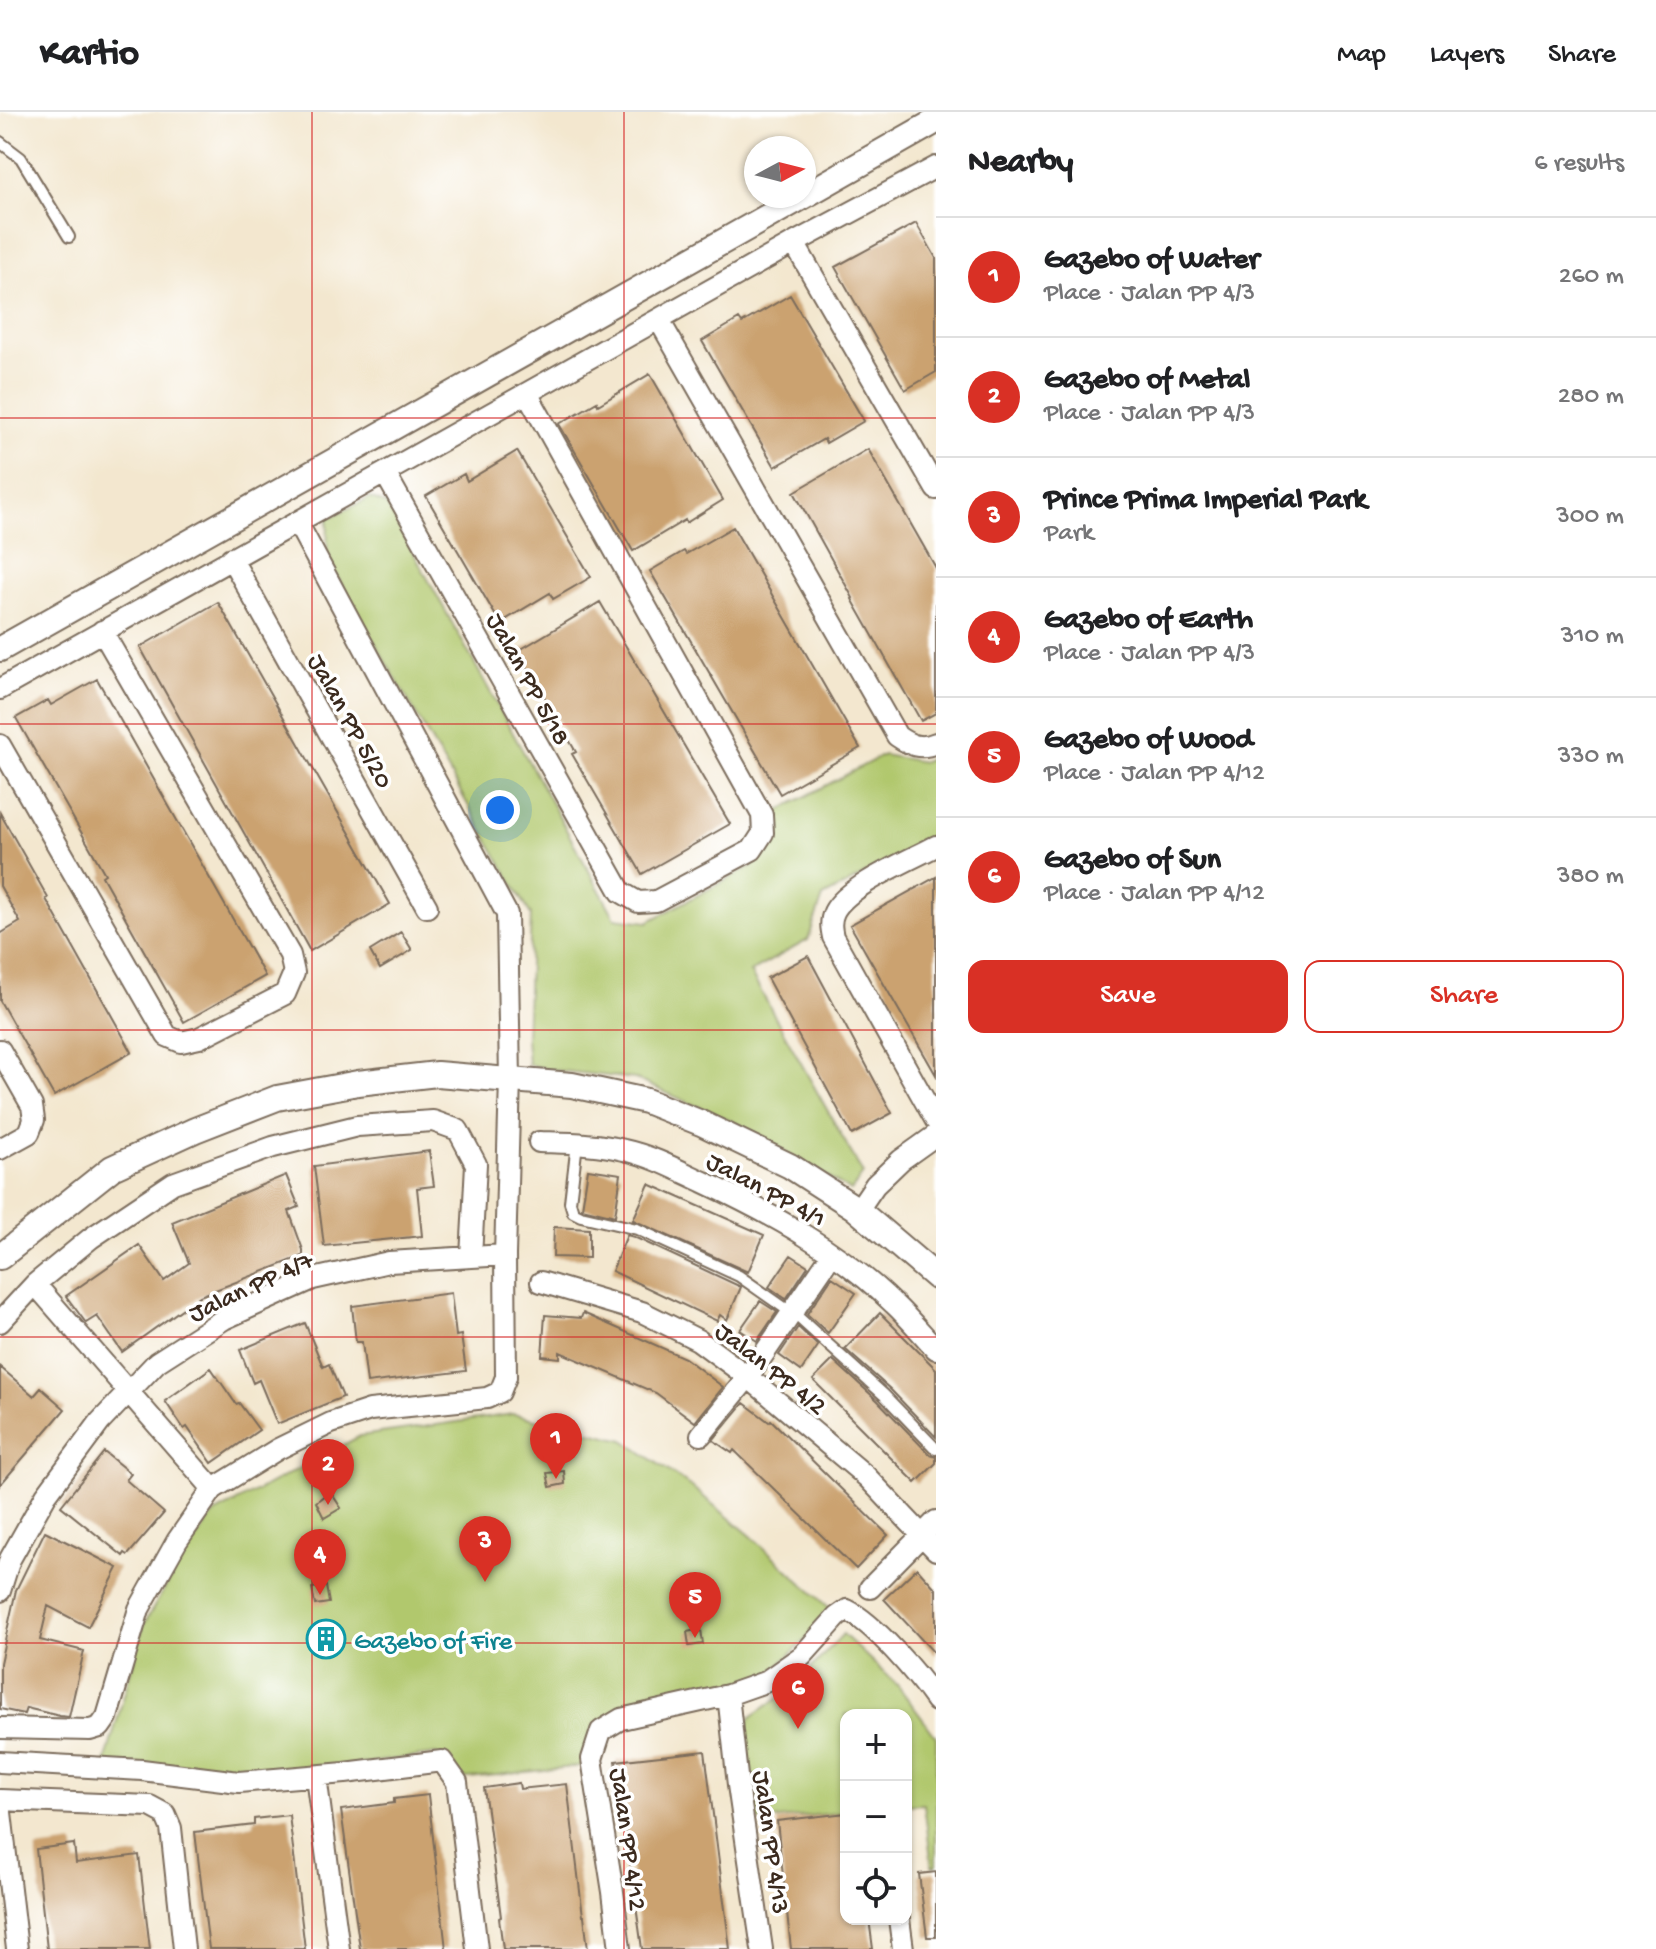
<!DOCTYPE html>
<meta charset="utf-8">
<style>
body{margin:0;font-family:"Gochi Hand",sans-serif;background:#f6f6f6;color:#202124}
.controls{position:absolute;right:24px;bottom:24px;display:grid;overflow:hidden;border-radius:16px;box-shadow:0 2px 6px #0004}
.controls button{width:72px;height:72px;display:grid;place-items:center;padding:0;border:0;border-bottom:2px solid #e0e0e0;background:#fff;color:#202124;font:40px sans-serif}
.compass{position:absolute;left:744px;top:24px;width:72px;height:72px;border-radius:50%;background:#fff;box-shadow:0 2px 6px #0004;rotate:83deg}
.you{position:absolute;left:500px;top:698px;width:28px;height:28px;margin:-20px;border:6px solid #fff;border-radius:50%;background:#1a73e8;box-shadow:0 0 0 12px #1a73e833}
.badge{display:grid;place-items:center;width:52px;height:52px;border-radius:50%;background:#d93025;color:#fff;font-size:26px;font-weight:700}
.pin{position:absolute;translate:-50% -66px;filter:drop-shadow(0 2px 4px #0008)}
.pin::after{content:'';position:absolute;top:42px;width:28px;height:24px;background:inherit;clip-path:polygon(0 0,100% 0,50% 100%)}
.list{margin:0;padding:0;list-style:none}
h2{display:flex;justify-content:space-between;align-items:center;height:104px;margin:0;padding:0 32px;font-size:34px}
h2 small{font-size:26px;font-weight:400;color:#757577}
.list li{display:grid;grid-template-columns:52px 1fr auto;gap:24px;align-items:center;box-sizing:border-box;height:120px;padding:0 32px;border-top:2px solid #e0e0e0}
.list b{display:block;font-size:30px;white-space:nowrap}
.list p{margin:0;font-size:26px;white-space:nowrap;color:#757577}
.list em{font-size:26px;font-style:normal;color:#757577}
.actions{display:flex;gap:16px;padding:24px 32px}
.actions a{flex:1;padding:18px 0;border:2px solid #d93025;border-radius:16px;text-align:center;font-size:28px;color:#d93025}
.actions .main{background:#d93025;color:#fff}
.icon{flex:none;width:44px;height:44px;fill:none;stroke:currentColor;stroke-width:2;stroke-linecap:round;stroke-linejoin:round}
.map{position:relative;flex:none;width:936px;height:1837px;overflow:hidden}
header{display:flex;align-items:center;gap:48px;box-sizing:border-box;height:112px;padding:0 40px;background:#fff;border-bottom:2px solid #e0e0e0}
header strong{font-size:38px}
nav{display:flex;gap:44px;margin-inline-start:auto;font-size:28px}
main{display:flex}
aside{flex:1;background:#fff}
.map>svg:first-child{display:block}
.green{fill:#b1c86d;stroke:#767946;stroke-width:2}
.building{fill:#cba26f}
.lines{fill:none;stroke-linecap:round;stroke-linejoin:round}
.service-casing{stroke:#7b6c5c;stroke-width:14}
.minor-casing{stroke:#7b6c5c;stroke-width:24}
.tertiary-casing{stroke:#7b6c5c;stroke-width:28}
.service{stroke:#fff;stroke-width:10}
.minor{stroke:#fff;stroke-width:20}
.tertiary{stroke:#fff;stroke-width:24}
.grid{fill:none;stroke:#d62828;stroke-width:2;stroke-opacity:0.55}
.labels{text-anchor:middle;stroke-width:7;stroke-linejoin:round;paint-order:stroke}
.street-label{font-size:26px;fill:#3b2a1e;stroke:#fff}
.culture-label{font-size:26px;fill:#0d838f;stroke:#fff;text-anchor:start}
</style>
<header>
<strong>Kartio</strong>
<nav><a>Map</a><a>Layers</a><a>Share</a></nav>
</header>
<main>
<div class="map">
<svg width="936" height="1837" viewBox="0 0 936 1837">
<rect width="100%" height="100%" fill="#fff"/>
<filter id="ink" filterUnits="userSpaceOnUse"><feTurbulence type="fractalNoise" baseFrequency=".0125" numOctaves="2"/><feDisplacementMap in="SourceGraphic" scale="16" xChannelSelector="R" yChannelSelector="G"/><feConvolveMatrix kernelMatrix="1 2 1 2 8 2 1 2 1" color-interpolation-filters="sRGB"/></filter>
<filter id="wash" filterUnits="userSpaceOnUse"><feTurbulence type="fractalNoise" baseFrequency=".006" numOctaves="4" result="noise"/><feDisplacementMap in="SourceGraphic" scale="32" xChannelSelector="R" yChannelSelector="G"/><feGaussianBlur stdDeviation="1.8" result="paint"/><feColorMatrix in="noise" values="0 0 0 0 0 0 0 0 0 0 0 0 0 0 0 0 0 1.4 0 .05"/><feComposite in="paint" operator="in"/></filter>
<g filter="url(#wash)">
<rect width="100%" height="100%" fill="#f3e7cf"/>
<path class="green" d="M370,386L387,393L615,806L648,810L752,754L765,737L769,704L883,643L924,650L936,644V724L823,785L808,828L750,860L863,1062L851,1079L738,1012L635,967L545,957L528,952L526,926L531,803L327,447L328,406Z
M513,1302L624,1328L693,1376L750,1423L834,1500L765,1567L594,1620L582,1654L460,1667L436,1642L265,1664L105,1651L144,1512L183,1445L214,1402L360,1324Z
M843,1522L898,1574L936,1625V1754H932L924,1692L906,1693V1603H846V1700L758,1709L745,1616L751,1605L792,1577Z"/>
<g id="blocks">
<path class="building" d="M916,111L936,146V260L905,278L835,155Z
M790,183L864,309L826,331L824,327L775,355L702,229L739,207L742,211Z
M650,262L723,388L686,411L685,408L633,439L559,312L597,290L598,293Z
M868,337L936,456V601L921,609L852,487L853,486L794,380Z
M517,339L591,465L553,487L550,481L500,511L426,384L464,362L467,369Z
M733,415L860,636L780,682L650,459L684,439L686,442Z
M218,490L390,792L310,839L140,535Z
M600,490L730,712L642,762L572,642L576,640L518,539Z
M97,567L265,864L184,910L102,764L105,762L16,606L48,588L51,593Z
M0,701L48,786L46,787L132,940L54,984L0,889V822L20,810L0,774Z
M936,765V963L850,813Z
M401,820L412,838L380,857L370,839Z
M808,844L892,1001L852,1023L767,866Z
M429,1039L434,1074L417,1076L422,1124L324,1134L314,1054Z
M588,1057L621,1062L615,1104L582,1096Z
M286,1063L299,1095L289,1099L303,1138V1144L200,1184L122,1240L97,1204L86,1211L66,1184L139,1133L164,1169L189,1151L172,1110Z
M649,1072L764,1123L748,1160L633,1108Z
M554,1115L589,1117V1146L553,1145Z
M627,1123L634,1125L741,1175L727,1208L720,1203L717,1209L612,1159Z
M791,1143L808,1154L786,1187L769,1175Z
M832,1165L856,1181L828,1221L807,1202Z
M451,1181L456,1224L461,1223L466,1259L367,1271L362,1230H356L352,1194Z
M760,1189L777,1200L757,1229L740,1218Z
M583,1201L685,1246L723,1275L695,1310L656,1281L560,1240V1246L542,1244L545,1203L581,1206Z
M880,1201L936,1257V1325L890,1277L845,1237Z
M305,1211L323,1255L329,1252L343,1285L277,1312L259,1268L253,1271L240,1238Z
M798,1215L818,1234L801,1259L779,1243Z
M833,1248L878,1289L930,1343L936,1345V1351L916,1371L813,1268Z
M0,1255L34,1284L41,1276L65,1297L0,1373Z
M211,1256L236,1292L239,1291L259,1318L212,1351L187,1315L184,1317L165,1289Z
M744,1291L769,1310L771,1308L888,1423L856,1457L734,1338L732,1341L713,1328Z
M104,1340L131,1362L126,1368L164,1401L128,1443L125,1441L123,1444L61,1394Z
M564,1359L565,1372L550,1375L547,1361Z
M330,1379L341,1396L324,1406L316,1390Z
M45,1419L118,1456L88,1515L48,1494L40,1528L84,1539L69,1605L60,1604L26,1596L24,1602L0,1597V1551L16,1478Z
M917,1456L936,1477V1543L884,1487Z
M326,1474L329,1491L315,1493L312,1476Z
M701,1517L703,1532L689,1534L687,1520Z
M705,1639L730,1837H642L616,1649Z
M519,1671L520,1677L567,1672L583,1804H584L588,1837H503L499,1806L501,1805L484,1676Z
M428,1683L446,1837H360L341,1698L394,1691V1687Z
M846,1701V1807H869L873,1837H791L777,1709Z
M289,1703L305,1837H209L195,1720L254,1713V1707Z
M74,1732L76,1751L139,1743L150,1837H47L36,1737Z
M936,1760V1825H927L919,1762Z"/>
</g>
</g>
<g filter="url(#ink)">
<use href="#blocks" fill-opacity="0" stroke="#7b6c5c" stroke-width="2"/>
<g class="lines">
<defs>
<path id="service" d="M0,30L21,46L69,125
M577,1031L570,1090L573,1100L581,1104L637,1117L739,1164L799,1206L884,1283L936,1337"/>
<path id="minor" d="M794,131L936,377
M659,208L897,624C910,633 920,638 936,631
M385,361L621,780L638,790L656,789L752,738L763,721L762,703L527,281
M231,446L427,795
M0,577L794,131L936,55
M0,633L167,924L181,930L199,926L285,882L294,861L290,843L102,519
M936,734C910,748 847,774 834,800C830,809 831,816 833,825L936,1009
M0,938L32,994L34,1008L29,1021L0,1037
M539,1030C567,1031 597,1031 624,1038C652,1044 678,1058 704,1070C772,1102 840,1139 894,1192C909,1206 922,1222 936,1237
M858,1098L875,1073L901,1048L936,1023
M541,1170L642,1200L698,1228L748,1265L867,1365L936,1438
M35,1172L213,1377
M0,1210L35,1172L91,1126L173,1071L273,1035L357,1014L433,1009L458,1018L476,1052L471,1145
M701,1323L748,1265L832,1142
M870,1476L936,1409
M0,1479L10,1447L46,1383L100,1310L157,1250L224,1207L313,1167L389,1150L505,1143
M728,1583L738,1673L762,1837
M0,1616L90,1618L100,1615L107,1605L139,1497L177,1429L213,1377L278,1337L331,1311L370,1298L487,1286L500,1280L506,1265L505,1143L510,967L507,802L297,410
M0,1650L142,1658L239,1670L345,1661L442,1649L457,1670L477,1837
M316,1664L339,1837
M0,1688L150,1694L165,1702L171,1716L184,1837
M0,1692L17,1837
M899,1807L903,1837
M620,1837L613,1780L592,1647L601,1619L621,1607L728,1583L765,1570L802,1544L837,1505L847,1498C875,1512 917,1562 936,1589"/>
<path id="tertiary" d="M804,84L936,9
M0,537L804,84
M0,1145L112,1056L195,1018L277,986L358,971L437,962L572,973L646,989L701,1011L790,1054L855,1096L936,1165"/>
</defs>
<use href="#service" class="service-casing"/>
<use href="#minor" class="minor-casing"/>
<use href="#tertiary" class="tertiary-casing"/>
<use href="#service" class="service"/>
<use href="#minor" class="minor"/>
<use href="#tertiary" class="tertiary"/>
</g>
</g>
<path class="grid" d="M312,0V1837M624,0V1837M0,306H936M0,612H936M0,918H936M0,1225H936M0,1531H936"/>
<defs>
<symbol id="building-ring" viewBox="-11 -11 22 22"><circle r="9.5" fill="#fff" stroke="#0f9aa8" stroke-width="1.5"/><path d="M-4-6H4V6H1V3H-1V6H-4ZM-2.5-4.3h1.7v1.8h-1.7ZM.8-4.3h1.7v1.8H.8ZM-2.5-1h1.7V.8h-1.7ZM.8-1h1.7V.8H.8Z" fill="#0f9aa8"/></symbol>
</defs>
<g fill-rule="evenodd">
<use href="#building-ring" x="304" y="1505" width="44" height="44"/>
</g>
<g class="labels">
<g class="street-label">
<text transform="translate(530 566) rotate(61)" y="9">Jalan PP 5/18</text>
<text transform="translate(352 608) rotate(61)" y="9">Jalan PP 5/20</text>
<text transform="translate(767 1076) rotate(28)" y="9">Jalan PP 4/1</text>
<text transform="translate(250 1173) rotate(-25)" y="9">Jalan PP 4/7</text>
<text transform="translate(772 1255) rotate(38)" y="9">Jalan PP 4/2</text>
<text transform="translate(630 1727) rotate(82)" y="9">Jalan PP 4/12</text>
<text transform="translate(773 1730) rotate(82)" y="9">Jalan PP 4/13</text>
</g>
<g class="culture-label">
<text x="354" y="1536">Gazebo of Fire</text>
</g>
</g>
</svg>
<div class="controls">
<button>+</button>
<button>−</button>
<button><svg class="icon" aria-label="locate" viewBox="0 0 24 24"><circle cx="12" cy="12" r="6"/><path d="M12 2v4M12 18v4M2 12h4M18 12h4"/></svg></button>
</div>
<svg class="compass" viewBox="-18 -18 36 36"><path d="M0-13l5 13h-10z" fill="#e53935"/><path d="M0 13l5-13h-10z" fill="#757577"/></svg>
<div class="you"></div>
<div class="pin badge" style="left:556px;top:1367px">1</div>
<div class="pin badge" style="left:328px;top:1393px">2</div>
<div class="pin badge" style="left:485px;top:1470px">3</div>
<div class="pin badge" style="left:320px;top:1483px">4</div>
<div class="pin badge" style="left:695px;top:1526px">5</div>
<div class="pin badge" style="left:798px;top:1617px">6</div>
</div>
<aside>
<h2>Nearby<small>6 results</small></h2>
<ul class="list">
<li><span class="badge">1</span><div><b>Gazebo of Water</b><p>Place · Jalan PP 4/3</p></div><em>260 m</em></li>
<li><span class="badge">2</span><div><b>Gazebo of Metal</b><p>Place · Jalan PP 4/3</p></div><em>280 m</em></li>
<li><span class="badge">3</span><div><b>Prince Prima Imperial Park</b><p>Park</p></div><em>300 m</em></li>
<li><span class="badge">4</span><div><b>Gazebo of Earth</b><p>Place · Jalan PP 4/3</p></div><em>310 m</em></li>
<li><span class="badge">5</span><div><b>Gazebo of Wood</b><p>Place · Jalan PP 4/12</p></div><em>330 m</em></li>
<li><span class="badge">6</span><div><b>Gazebo of Sun</b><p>Place · Jalan PP 4/12</p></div><em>380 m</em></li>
</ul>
<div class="actions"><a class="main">Save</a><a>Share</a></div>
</aside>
</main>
